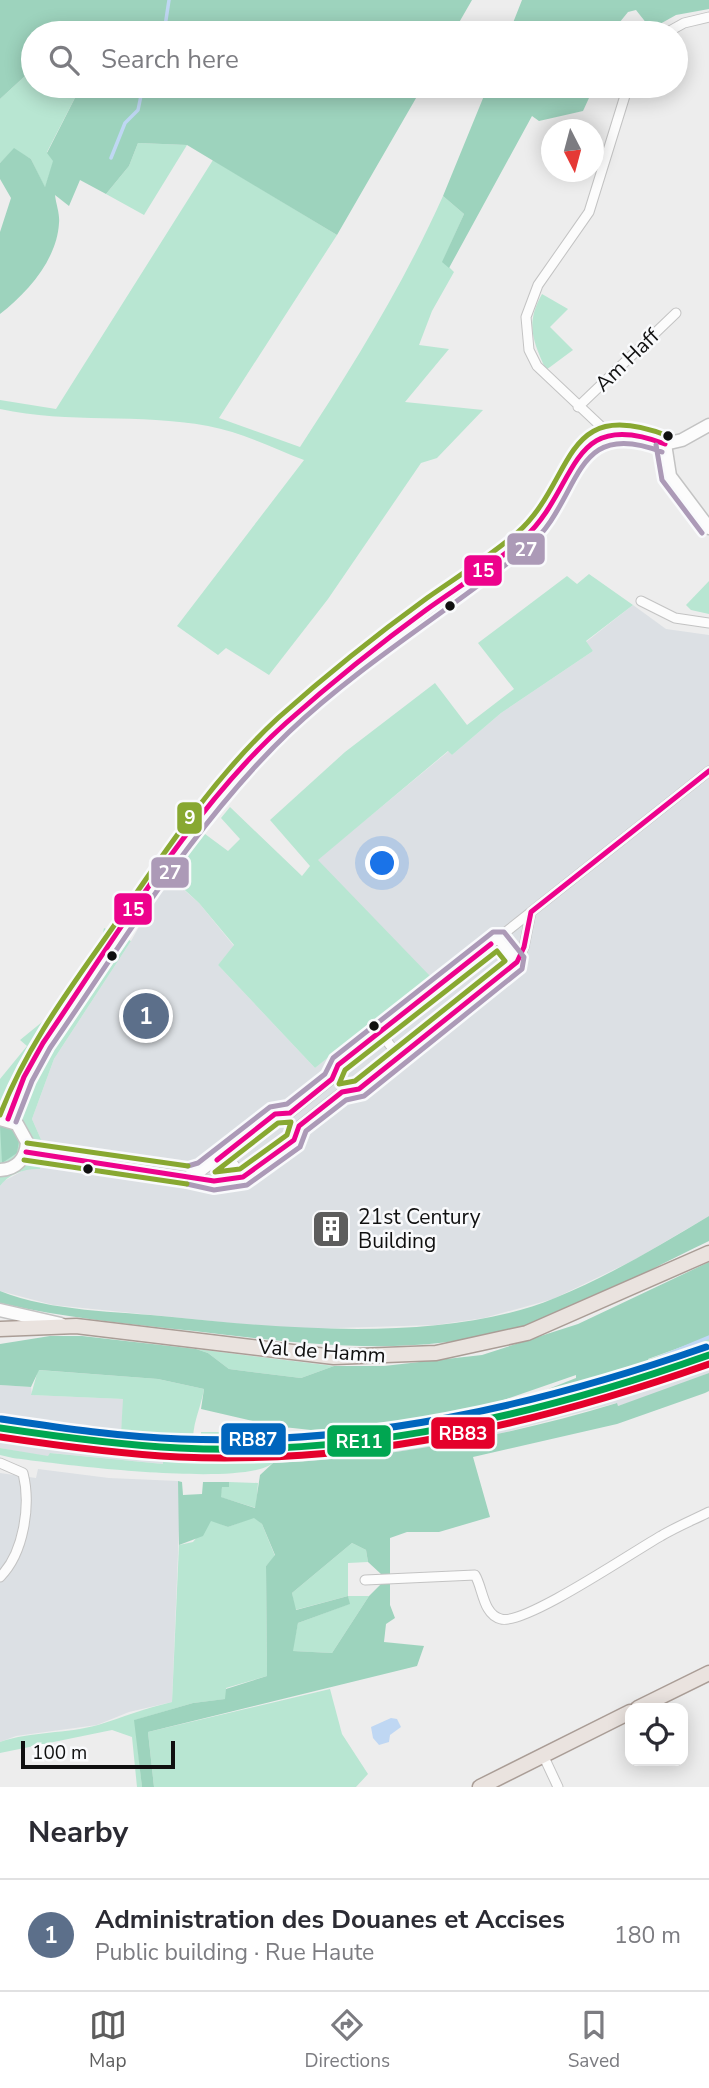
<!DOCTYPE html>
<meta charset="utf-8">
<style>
body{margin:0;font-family:"Nunito Sans",sans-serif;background:#f7f7f7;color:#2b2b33}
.controls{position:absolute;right:21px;bottom:21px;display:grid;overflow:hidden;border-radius:14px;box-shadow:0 4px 18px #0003}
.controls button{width:63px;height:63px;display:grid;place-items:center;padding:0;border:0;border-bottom:2px solid #e1e1e2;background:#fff;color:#2b2b33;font:35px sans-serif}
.compass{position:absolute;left:541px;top:119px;width:63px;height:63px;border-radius:50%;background:#fff;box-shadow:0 4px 18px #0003;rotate:174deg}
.scale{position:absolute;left:21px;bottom:18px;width:154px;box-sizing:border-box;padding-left:7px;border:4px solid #101010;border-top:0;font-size:19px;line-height:24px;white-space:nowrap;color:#101010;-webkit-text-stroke:5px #f9fafc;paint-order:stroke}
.you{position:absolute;left:383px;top:864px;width:24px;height:24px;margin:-18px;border:5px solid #fff;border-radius:50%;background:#1a73e8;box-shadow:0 0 0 10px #1a73e833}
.badge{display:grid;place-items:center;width:46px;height:46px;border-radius:50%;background:#5d5d5d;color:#fff;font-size:23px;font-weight:700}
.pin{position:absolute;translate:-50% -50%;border:4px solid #fff;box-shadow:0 2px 7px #0006}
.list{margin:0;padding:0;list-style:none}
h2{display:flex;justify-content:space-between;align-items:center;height:91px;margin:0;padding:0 28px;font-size:30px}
h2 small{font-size:23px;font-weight:400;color:#7c7c81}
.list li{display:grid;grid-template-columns:46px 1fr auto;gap:21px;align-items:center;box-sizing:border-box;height:112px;padding:0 28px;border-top:2px solid #e1e1e2}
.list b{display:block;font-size:26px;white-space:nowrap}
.list p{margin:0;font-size:23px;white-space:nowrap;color:#7c7c81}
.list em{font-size:23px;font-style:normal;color:#7c7c81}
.icon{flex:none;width:38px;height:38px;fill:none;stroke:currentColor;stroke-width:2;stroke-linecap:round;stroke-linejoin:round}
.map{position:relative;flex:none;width:709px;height:1787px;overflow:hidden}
.search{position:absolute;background:#fff;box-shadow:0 4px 18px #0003;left:21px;right:21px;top:21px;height:77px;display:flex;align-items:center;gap:18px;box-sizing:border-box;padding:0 24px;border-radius:38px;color:#7c7c81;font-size:26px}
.sheet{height:203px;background:#fff}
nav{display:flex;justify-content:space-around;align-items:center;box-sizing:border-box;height:98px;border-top:2px solid #e1e1e2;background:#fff;font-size:19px;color:#7c7c81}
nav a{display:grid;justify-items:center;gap:4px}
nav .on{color:#5d5d5d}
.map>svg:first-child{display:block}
.built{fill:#dce0e4}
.green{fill:#b8e6d2}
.forest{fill:#9dd3bd}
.water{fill:#bfd7f3}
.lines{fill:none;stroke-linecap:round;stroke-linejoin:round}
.stream{stroke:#bfd7f3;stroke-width:3.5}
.street-casing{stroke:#c3c3c3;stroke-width:11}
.secondary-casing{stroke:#c3c3c3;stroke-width:15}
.primary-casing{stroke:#aa9d96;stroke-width:17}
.street{stroke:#fcfcfc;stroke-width:9}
.secondary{stroke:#fcfcfc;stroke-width:12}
.primary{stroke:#eae3df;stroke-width:14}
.bus-1-casing{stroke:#f9fafc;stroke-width:10}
.bus-2-casing{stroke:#f9fafc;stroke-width:10}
.bus-3-casing{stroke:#f9fafc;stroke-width:10}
.bus-1{stroke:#ed028c;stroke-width:5}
.bus-2{stroke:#ac9ab7;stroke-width:5}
.bus-3{stroke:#88a831;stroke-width:5}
.rail-1-casing{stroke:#f9fafc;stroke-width:12}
.rail-2-casing{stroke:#f9fafc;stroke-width:12}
.rail-3-casing{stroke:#f9fafc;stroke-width:12}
.rail-1{stroke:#00a651;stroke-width:7}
.rail-2{stroke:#e4002b;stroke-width:7}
.rail-3{stroke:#0065bd;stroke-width:7}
.bus-dot{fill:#101010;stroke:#f9fafc;stroke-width:2.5}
.labels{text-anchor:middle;stroke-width:5;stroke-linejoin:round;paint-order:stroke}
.street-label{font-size:21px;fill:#101010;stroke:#f9fafc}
.poi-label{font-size:21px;fill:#101010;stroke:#f9fafc;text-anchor:start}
.line-badge{stroke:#f9fafc;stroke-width:2.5}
.badge-label{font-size:19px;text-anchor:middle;font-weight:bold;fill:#fff}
</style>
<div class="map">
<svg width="709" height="1787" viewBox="0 0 709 1787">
<rect width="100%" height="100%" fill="#ededed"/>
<path class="built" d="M633,605L666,629L709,635V1216L634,1260L553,1299L484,1318L436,1325L302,1329L262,1326L53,1305L0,1291V1186L4,1181L28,1168L43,1144L32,1119L54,1059L131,941L171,870L179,875L175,882L199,903L234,946L218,965L315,1068L429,976L317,860L449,751L452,755L501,713L593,651L586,642Z
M709,1347V1373L674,1388L618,1406L616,1403L491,1436L421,1449L309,1461H164L163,1464L51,1453L48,1457L0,1448V1385L31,1387L32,1395L124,1399L121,1433L311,1439L367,1434L507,1409L632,1375Z
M38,1469L109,1478L178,1481L180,1504L172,1702L129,1712L97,1725L16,1736L0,1742V1473L36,1478Z"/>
<path class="green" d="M33,37V86H81L47,152L54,160L45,188L31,159L14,149L0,163V99L25,76L28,40Z
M138,143L187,145L144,215L106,194L129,166Z
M213,160L337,235L219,418L300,447C353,366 403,285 443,196L464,214L443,261L454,272L432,311L419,345L449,349L405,402L483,410L437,458L421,463L328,599L269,675L226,648L218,655L177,626L304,460C273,448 241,432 208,426C139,413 69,424 0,409V400L56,409Z
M542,294L568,309L550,327L573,350L546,370C533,341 525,324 542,294Z
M589,574L633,605L586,641L593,651L501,713L452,755L448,751L318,860L430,976L315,1068L218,965L234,945L199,903L175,881L179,875L171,870L201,831L228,851L240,839L221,818L230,807L302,876L310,866L270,820L345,752L435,683L467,725L514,689L478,643L567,576L577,584Z
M709,581V614L691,610L686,605Z
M104,928L131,941L54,1059L32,1119L43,1144L40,1169C26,1168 8,1174 0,1186V1079L27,1046L20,1040L47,1018L101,943Z
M709,1337V1347L651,1369L647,1360Z
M196,1349L334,1366L301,1378L229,1369L208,1353Z
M38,1370L158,1379L204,1389C201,1407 194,1419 193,1438L121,1433L123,1399L31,1395Z
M201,1432H273L272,1438H201Z
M0,1448L48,1456L50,1453L163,1464V1461L273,1463C243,1488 57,1464 13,1458L0,1455Z
M229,1482L258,1483L256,1508L220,1497L222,1487H229Z
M254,1517L262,1524L275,1556L266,1566L267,1676L226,1688V1699L193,1703L135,1720L142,1787H137L132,1737L112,1730L0,1753V1742C32,1731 66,1734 98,1725C123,1717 146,1708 172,1702L179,1545L193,1542L211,1520L228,1527Z
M352,1543L366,1550L368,1562L348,1563V1596H369L332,1653L292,1651L298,1623L349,1604L348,1596L295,1610L292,1593Z
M330,1689L342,1734L368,1774L356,1787H154L148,1732Z"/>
<path class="forest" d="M0,0H472L453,33H33L28,41L25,76L0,99Z
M522,0H709V9L676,15L651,29L636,10L628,12L611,33H509Z
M81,86H423L337,235L187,145L138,143L129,166L106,194L80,180L69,206L55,195C56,204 60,214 59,223C57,260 27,293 0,314V232L11,198L0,179V163L14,148L31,159L45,187L53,161L47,153Z
M488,86L594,87L583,111L539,121L532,116L449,268L442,262L464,214L443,196Z
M0,1126L13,1130L19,1141L17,1153L2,1163Z
M709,1216V1241C649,1269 589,1305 526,1325C416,1360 306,1344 194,1331C129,1324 64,1318 0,1303V1291C53,1312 116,1311 172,1317C287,1329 447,1343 555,1298C609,1276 659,1246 709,1216Z
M709,1262V1337L648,1359L651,1369L632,1375L507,1409L419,1426L508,1405L576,1378V1375L466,1413L367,1427L311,1430L274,1426L201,1409L204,1389L158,1379L39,1370L31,1387L0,1385V1344L50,1336H82L196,1349L208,1353L229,1369L301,1378L334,1366H384L482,1355L578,1324Z
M709,1373V1391L705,1393L617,1424L473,1457L490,1517L439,1532H407L390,1538V1574H381L368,1562L366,1550L352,1543L292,1593L296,1610L348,1596L350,1604L298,1623L293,1651L332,1653L369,1596L382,1583H390V1605L395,1618L386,1624L384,1642L424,1646L417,1666L148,1732L154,1787H142L134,1720L193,1703L225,1699L226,1689L267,1676L266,1566L275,1555L262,1524L254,1518L228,1527L211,1521L203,1536L179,1545L178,1481L182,1482L183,1495L202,1494L203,1482H229V1487H222L221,1497L255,1508L260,1475L273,1463C390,1458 505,1437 617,1403L618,1406Z"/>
<path class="water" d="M391,1718L397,1719L401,1727L390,1735L389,1742L379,1745L373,1738L371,1727Z"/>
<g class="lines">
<path class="stream" d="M164,33L169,0
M111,158L125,123L138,110L143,86
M656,1359L709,1337"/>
<defs>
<path id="street" d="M666,33L684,23L709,17
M578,407L676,313
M608,433L537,366L529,350L526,317L538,285L589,212L628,86
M641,601L675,618L709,623
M498,939L517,962
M380,1032L399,1057
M26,1152L214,1181L243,1177L294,1140L299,1126L342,1092L359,1089L517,962L524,947L531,912
M226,1154L243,1177
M189,1175L202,1171L275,1114L290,1113L332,1079L338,1065L709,771
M0,1463L23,1473C31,1505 24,1553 0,1577
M365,1580L475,1575C483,1588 483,1615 501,1619C524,1626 634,1551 661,1536C676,1527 693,1520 709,1512
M543,1755L558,1787"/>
<path id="secondary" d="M665,444L670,476L709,528
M665,444L682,440L709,425
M8,1119L24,1077L43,1043L182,842L249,760L285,724L415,618L522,540L539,523L588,444C615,425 637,433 665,444
M0,1170C17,1169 26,1158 27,1142L17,1124L0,1119
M0,1310L61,1324"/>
<path id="primary" d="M0,1329L76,1326L334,1357L436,1353L527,1333L709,1253
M638,1708L709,1673
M480,1787L630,1712"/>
</defs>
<use href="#street" class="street-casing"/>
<use href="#secondary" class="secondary-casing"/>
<use href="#primary" class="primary-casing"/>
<use href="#street" class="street"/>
<use href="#secondary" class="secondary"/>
<use href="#primary" class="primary"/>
<defs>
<path id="bus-1" d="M8,1119L24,1077L43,1043C114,940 193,806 286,723C330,684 378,645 426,610C458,587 494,565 524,538C579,488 567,406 665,444
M26,1152L214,1181L243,1177L294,1140L299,1126L342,1092L359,1089L517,962L524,947L531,912L709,771
M217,1160L275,1114L290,1113L332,1079L338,1065L491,944"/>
<path id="bus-2" d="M656,445L662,480L702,533
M16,1122L32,1081L50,1048C125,940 194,823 289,732C362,663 449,611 527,548C583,501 569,416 662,452
M187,1184L214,1190L247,1185L300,1147L306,1131L346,1100L364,1096L522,969L524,957L504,932H493L333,1058L325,1074L287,1104L270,1107L198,1163L188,1166"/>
<path id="bus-3" d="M497,951L505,961L355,1081L339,1084L345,1070Z
M0,1115C26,1047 69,990 111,930C162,856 212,779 278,718C325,676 376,635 427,598C457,577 489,557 517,533C576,481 560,394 668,436
M291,1122L287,1135L240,1169L215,1172L278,1123Z
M27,1143L188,1166
M24,1160L187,1184"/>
</defs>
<use href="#bus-1" class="bus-1-casing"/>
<use href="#bus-2" class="bus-2-casing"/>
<use href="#bus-3" class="bus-3-casing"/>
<use href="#bus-1" class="bus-1"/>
<use href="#bus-2" class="bus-2"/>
<use href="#bus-3" class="bus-3"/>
<defs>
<path id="rail-1" d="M0,1428C60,1437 119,1445 179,1448C362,1457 538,1415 709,1355"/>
<path id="rail-2" d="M0,1437C60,1446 119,1454 179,1457C362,1465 538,1424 709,1364"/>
<path id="rail-3" d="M1,1419C61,1428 120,1437 181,1439C362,1446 536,1406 706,1347"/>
</defs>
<use href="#rail-1" class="rail-1-casing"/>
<use href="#rail-2" class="rail-2-casing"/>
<use href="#rail-3" class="rail-3-casing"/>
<use href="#rail-1" class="rail-1"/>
<use href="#rail-2" class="rail-2"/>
<use href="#rail-3" class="rail-3"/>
</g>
<defs>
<symbol id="building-square" viewBox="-11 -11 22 22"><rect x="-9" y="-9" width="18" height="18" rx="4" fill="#5d5d5d" stroke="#f9fafc"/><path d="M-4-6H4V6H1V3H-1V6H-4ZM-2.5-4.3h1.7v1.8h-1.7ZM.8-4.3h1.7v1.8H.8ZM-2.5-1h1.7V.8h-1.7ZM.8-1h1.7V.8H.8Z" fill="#fff"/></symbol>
</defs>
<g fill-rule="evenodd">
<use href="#building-square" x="309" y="1207" width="44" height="44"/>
</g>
<g class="bus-dot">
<circle cx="668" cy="436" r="6"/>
<circle cx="450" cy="606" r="6"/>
<circle cx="112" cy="956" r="6"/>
<circle cx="374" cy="1026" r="6"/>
<circle cx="88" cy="1169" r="6"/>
</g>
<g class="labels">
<g class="street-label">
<text transform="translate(627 360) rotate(-44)" y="7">Am Haff</text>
<text transform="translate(322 1351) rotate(4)" y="7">Val de Hamm</text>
</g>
<g class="poi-label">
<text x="358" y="1224">21st Century<tspan x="358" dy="24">Building</tspan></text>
</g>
</g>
<g class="line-badge">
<rect x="506" y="532" width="40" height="34" rx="7" fill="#ac9ab7"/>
<rect x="463" y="554" width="40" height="33" rx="7" fill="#ed028c"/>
<rect x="176" y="801" width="27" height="34" rx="7" fill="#88a831"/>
<rect x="150" y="856" width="40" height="33" rx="7" fill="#ac9ab7"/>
<rect x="113" y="892" width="40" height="34" rx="7" fill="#ed028c"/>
<rect x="430" y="1416" width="66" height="34" rx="7" fill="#e4002b"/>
<rect x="220" y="1422" width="67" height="34" rx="7" fill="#0065bd"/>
<rect x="326" y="1424" width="66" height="34" rx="7" fill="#00a651"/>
</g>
<g class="badge-label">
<text x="526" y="556">27</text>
<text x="483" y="577">15</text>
<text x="190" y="824">9</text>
<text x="170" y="879">27</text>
<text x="133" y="916">15</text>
<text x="463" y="1440">RB83</text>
<text x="253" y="1446">RB87</text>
<text x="359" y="1448">RE11</text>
</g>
</svg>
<div class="controls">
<button><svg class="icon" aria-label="locate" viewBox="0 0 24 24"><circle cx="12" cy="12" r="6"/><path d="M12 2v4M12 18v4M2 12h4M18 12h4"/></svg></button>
</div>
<svg class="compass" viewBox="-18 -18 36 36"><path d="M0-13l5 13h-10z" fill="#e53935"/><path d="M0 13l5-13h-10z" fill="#7c7c81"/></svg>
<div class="scale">100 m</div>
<div class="you"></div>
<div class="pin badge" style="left:146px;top:1016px;background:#5c6f8a">1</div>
<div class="search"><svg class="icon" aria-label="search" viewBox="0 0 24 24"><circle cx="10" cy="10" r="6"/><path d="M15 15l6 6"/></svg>Search here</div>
</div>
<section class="sheet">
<h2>Nearby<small></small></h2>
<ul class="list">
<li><span class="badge" style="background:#5c6f8a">1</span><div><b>Administration des Douanes et Accises</b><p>Public building · Rue Haute</p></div><em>180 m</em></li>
</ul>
</section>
<nav>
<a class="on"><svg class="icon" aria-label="map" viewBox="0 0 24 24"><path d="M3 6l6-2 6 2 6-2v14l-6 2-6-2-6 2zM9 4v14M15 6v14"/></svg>Map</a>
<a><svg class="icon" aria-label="directions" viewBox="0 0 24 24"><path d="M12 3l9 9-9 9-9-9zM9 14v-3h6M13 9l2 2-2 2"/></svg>Directions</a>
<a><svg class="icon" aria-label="saved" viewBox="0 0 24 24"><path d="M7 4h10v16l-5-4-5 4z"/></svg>Saved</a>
</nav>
